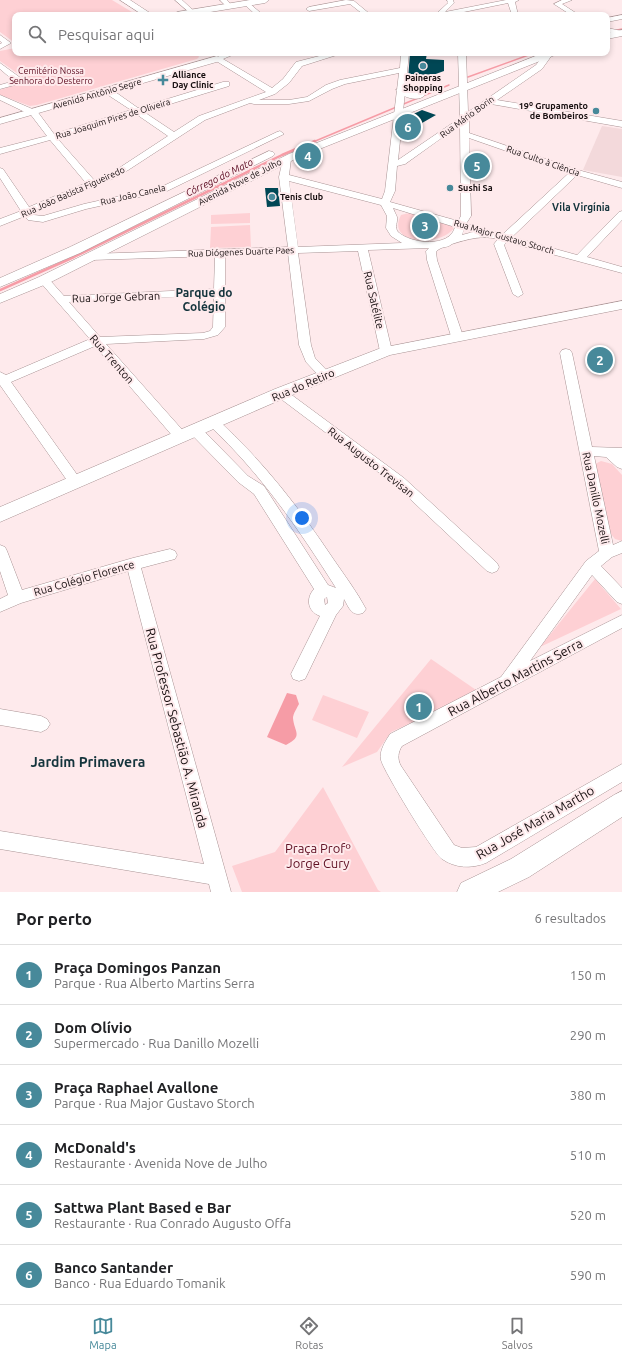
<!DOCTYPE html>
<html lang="pt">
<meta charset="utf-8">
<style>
body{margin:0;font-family:Ubuntu,sans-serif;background:#f6f6f6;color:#202124}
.you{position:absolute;left:302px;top:518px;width:14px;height:14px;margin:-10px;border:3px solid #fff;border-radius:50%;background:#1a73e8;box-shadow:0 0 0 6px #1a73e833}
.badge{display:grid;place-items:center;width:26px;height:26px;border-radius:50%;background:#47899a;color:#fff;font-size:13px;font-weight:700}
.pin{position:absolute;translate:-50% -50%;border:2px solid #fff;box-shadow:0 1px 4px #0006}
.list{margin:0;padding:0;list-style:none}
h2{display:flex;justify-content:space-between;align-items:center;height:52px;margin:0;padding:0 16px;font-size:17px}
h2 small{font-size:13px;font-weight:400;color:#757577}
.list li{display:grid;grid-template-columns:26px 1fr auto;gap:12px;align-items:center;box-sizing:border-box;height:60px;padding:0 16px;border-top:1px solid #e0e0e0}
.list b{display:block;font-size:15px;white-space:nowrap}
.list p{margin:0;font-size:13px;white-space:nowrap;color:#757577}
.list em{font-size:13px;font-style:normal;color:#757577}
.icon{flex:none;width:22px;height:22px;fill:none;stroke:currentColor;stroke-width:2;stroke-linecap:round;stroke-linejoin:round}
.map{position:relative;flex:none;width:622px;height:892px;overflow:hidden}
.search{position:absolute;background:#fff;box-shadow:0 2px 6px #0003;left:12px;right:12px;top:12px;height:44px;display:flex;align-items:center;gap:10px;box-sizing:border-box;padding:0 14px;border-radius:8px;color:#757577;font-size:15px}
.sheet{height:412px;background:#fff}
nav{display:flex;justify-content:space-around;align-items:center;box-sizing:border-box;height:56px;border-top:1px solid #e0e0e0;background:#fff;font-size:11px;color:#757577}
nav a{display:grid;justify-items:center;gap:2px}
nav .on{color:#47899a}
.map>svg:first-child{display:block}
.built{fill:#f3d9db}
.green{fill:#fed0d4}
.water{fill:#f69ca6}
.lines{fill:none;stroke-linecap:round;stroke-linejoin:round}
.stream-far1{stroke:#f69ca6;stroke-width:1.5}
.stream{stroke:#f69ca6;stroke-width:2.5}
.building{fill:#004755}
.minor-casing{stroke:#a99394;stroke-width:1}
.major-casing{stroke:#a99394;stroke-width:1}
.minor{fill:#fff;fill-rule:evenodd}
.major{fill:#fff;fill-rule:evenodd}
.poi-dot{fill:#47899a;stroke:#feeaec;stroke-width:1.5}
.labels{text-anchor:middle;stroke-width:4;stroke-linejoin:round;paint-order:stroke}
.far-park-label{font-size:9px;fill:#601124;stroke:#feeaec}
.far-poi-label{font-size:9px;font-weight:bold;fill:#170f10;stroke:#feeaec;text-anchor:start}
.far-street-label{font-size:9px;fill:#170f10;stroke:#feeaec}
.far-water-label{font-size:10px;font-style:italic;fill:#55031b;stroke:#feeaec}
.far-neighbourhood-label{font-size:10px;font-weight:bold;fill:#14343c;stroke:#feeaec}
.street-label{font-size:11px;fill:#170f10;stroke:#feeaec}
.neighbourhood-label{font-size:12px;font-weight:bold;fill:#14343c;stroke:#feeaec}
.near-street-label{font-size:13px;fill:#170f10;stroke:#feeaec}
.near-park-label{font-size:13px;fill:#601124;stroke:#feeaec}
.near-neighbourhood-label{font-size:14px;font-weight:bold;fill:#14343c;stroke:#feeaec}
</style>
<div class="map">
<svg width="622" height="892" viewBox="0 0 622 892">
<rect width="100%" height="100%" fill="#feeaec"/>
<path class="built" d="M602,126L622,129V177L583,170Z"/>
<path class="green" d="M0,0H112L137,15H15V43L0,32Z
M15,48V53H197L199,57L197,59L37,105L30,106L0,95V90L28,81L0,61V51Z
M250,213V223L211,224V215Z
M409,213L448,224L454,228C441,247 385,245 401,215Z
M250,225L251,247L210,248L211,227Z
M601,461L612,464L622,475V541L615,539L611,534L595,471V464Z
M595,579L621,609L540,647Z
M431,659L479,692L391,732L377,752L342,767Z
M323,695L369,712L357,738L312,720Z
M323,787L378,890L381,892H242L232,866L275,852Z"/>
<path class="water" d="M287,693L296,695L299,704C297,708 293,714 293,718C294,732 304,736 286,745L267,737Z"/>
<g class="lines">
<path class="stream-far1" d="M607,32L622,29
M468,77L534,53
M313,142L449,85"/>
<path class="stream" d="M0,290L74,257L282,155L315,141"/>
</g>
<path class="building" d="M410,53H427L426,59L444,60V71L419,80L408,79Z
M422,110L436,115L422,123L407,117Z
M265,188H278L280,206L267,207Z"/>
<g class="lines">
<defs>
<path id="minor" d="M175,0H182L195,12L190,13Z
M220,0H227L232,6L227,7Z
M346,0L354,1L371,15H364L350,4L309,11L306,9L309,7Z
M447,0H453L454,3L445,12L506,0H519L515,2L518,15H512L508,3L449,15H435L448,3Z
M562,0H572L562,4L579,15H571L554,4Z
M244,2H248L263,15H256L244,4Z
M622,15V19L607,22V18Z
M607,28L622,31V35L607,32Z
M0,35L11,43L0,49V44L2,43L0,41Z
M226,53H237L223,59L272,88L283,79L296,62L331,53H343L302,66L289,83L275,94L259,100H289L307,97L326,85L340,80L400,68L401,53H409L398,160L460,118L458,53H466L468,112L536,65L545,53H551L552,55L542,69L497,100L622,121V127L491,104L469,120V133L578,170L622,182V188L577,175L512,237L577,255L619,212L622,211V220L587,257L622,267V273L507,242L504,245L523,294L518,297L513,294L494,244L498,239C482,235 468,239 452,244C446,249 442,245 436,252L437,260L463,336L461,338H453L451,336L427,260L426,251L429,248L368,250L392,351L390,354H382L380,351L358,251L298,253L311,345L315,358L332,376L330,379H322L306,362L299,345L288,253L225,255V327L218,335L204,339L106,344L186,434L187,437L186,440L181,441L176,440L95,346L11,382L83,483L81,486L76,488L71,486L0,385V372L6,375L90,339L40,282L39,280L40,278H48L64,296L214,289L215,256L91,260L86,257L91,254L288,247L279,177L283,159L287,156L291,159L289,175L382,199L385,191L399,73L345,84L332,89L309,101L289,104H254L250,103L205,120L119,176L32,213L34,215L43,216L84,204L161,187L277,132L280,131L284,134L167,191L86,209L43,222L28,220L25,216L0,226V219L21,211L0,178V168L3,169L29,207L86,183L50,140L0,154V148L47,136L31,115L0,100V95L37,111L54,134L131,110L105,93V89H111L138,108L223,82H229V86L144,112L174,132L199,116L266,92L213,59ZM136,114L168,136L113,172L94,180L57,138ZM460,125L461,216L458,221L390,202L395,191L397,166L405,164ZM469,138L569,173L503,234L466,224L471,216ZM289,181L381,205L387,216L386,228L391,236L402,243L298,247ZM393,208L455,227C450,248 411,244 398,232C394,227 398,222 397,217C396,214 394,211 393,208ZM464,229L473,232L462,235ZM214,295L213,327L210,331L203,333L100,337L69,302Z
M0,63L22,79V83L0,89V85L14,81L0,69Z
M566,349L570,350L572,353L592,447L622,448V469L617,467L606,457L594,456L613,545L622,541V553L612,557L601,566L622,588V604L617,602L592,575L530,661L622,615V628L402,746C398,752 397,759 401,766L454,845L462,848L476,847L622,764V782L486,863C471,869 455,868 442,859C434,854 383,770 381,760C379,751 385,742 390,734L501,677L586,561L599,551L560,353L562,350Z
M281,389L285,390L404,478L497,563L499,567L497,571L492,573L487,571L394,484L277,396L275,393L277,390Z
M214,419L218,420C264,462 300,509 334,560C345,576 357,592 366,609L363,613C352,617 349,608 344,599L343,606L336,615L305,679L299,681L293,679L291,674L320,616C307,611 306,598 314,589L254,494L238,482L191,434L190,431L191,428L196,427L201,428L248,476L264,486L328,585L336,588C298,528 261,474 210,426L208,423L210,420ZM327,597L328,603L325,605L324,599Z
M0,545L5,547L7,551L22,590L133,558L170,549L175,551L177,555L175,559L141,568L231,892H211L209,884L0,849V831L204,864L128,571L21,603L0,612V599L8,595L0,571Z
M0,709L41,716L47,719L50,724L47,729L41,732L0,725Z"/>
<path id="major" d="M120,0H130L153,15H143Z
M250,0H269L265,3L192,15H173L177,12Z
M622,30V36L607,39V33Z
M543,53H557L555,55L297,158L49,283L0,303V294L39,277L289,154Z
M217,56L222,59L220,61L0,124V118Z
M401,87L411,92L424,93L425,95C418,103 402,97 396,90Z
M269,151L273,152L275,154L273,156L80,253L0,287V278L70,247Z
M622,301V309L390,355L287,397L0,522V507L275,389L381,348Z
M622,791V817L529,877L498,892H457L461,883L511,859L614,795Z"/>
</defs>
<use href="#minor" class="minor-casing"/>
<use href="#major" class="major-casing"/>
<use href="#minor" class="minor"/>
<use href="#major" class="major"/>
</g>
<g class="poi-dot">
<circle cx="423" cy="66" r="4"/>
<path d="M161 74h4v4h4v4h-4v4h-4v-4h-4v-4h4z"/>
<circle cx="596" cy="111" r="4"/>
<circle cx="450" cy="188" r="4"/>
<circle cx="272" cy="197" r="4"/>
</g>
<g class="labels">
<g class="far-park-label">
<text x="51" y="74">Cemitério Nossa<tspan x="51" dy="10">Senhora do Desterro</tspan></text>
</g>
<g class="far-poi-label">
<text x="172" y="78">Alliance<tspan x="172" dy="10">Day Clinic</tspan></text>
<text x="423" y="81" text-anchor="middle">Paineras<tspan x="423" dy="10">Shopping</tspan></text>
<text x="588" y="109" text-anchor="end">19º Grupamento<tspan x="588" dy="10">de Bombeiros</tspan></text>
<text x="458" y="191">Sushi Sa</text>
<text x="280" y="200">Tenis Club</text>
</g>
<g class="far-street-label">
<text transform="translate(97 94) rotate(-16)" y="3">Avenida Antônio Segre</text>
<text transform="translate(467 117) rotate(-36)" y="3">Rua Mário Borin</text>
<text transform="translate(113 119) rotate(-17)" y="3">Rua Joaquim Pires de Oliveira</text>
<text transform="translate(543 161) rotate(19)" y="3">Rua Culto à Ciência</text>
<text transform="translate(240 182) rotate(-27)" y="3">Avenida Nove de Julho</text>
<text transform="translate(73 192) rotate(-24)" y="3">Rua João Batista Figueiredo</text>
<text transform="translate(133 195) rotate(-13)" y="3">Rua João Canela</text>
<text transform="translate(504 237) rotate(16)" y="3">Rua Major Gustavo Storch</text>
<text transform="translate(241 252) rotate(-2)" y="3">Rua Diógenes Duarte Paes</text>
</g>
<g class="far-water-label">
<text transform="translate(219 177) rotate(-26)" y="4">Córrego do Mato</text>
</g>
<g class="far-neighbourhood-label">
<text x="581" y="211">Vila Virgínia</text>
</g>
<g class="street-label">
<text transform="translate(116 297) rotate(-2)" y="4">Rua Jorge Gebran</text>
<text transform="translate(374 300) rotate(77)" y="4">Rua Satélite</text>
<text transform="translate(112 359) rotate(49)" y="4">Rua Trenton</text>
<text transform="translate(303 385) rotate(-23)" y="4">Rua do Retiro</text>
<text transform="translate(371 462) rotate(38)" y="4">Rua Augusto Trevisan</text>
<text transform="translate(596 498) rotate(78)" y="4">Rua Danillo Mozelli</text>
<text transform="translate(84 578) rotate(-16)" y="4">Rua Colégio Florence</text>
</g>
<g class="neighbourhood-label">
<text x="204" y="297">Parque do<tspan x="204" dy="14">Colégio</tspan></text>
</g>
<g class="near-street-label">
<text transform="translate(515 677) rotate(-28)" y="5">Rua Alberto Martins Serra</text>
<text transform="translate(177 728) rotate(75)" y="5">Rua Professor Sebastião A. Miranda</text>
<text transform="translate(535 822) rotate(-30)" y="5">Rua José Maria Martho</text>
</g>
<g class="near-park-label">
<text x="318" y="853">Praça Profº<tspan x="318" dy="15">Jorge Cury</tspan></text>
</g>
<g class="near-neighbourhood-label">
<text x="88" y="767">Jardim Primavera</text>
</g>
</g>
</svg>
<div class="you"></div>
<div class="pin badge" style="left:419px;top:707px">1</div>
<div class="pin badge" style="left:600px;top:360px">2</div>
<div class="pin badge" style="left:425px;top:226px">3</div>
<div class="pin badge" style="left:308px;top:156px">4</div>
<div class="pin badge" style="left:477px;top:166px">5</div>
<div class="pin badge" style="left:408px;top:127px">6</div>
<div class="search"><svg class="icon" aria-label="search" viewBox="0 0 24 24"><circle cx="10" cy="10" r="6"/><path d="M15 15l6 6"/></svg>Pesquisar aqui</div>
</div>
<section class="sheet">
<h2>Por perto<small>6 resultados</small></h2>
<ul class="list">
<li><span class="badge">1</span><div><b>Praça Domingos Panzan</b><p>Parque · Rua Alberto Martins Serra</p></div><em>150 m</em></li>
<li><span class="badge">2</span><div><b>Dom Olívio</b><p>Supermercado · Rua Danillo Mozelli</p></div><em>290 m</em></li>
<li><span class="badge">3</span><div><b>Praça Raphael Avallone</b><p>Parque · Rua Major Gustavo Storch</p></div><em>380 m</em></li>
<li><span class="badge">4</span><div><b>McDonald's</b><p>Restaurante · Avenida Nove de Julho</p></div><em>510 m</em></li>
<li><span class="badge">5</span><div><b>Sattwa Plant Based e Bar</b><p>Restaurante · Rua Conrado Augusto Offa</p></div><em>520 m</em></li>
<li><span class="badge">6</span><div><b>Banco Santander</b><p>Banco · Rua Eduardo Tomanik</p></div><em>590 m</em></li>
</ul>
</section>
<nav>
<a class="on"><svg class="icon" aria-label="map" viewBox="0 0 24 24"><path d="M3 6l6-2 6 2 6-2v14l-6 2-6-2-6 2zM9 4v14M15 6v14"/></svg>Mapa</a>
<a><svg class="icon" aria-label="directions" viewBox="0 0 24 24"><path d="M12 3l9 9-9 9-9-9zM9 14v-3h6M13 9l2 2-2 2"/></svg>Rotas</a>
<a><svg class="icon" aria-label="saved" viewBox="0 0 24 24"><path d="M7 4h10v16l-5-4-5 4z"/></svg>Salvos</a>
</nav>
